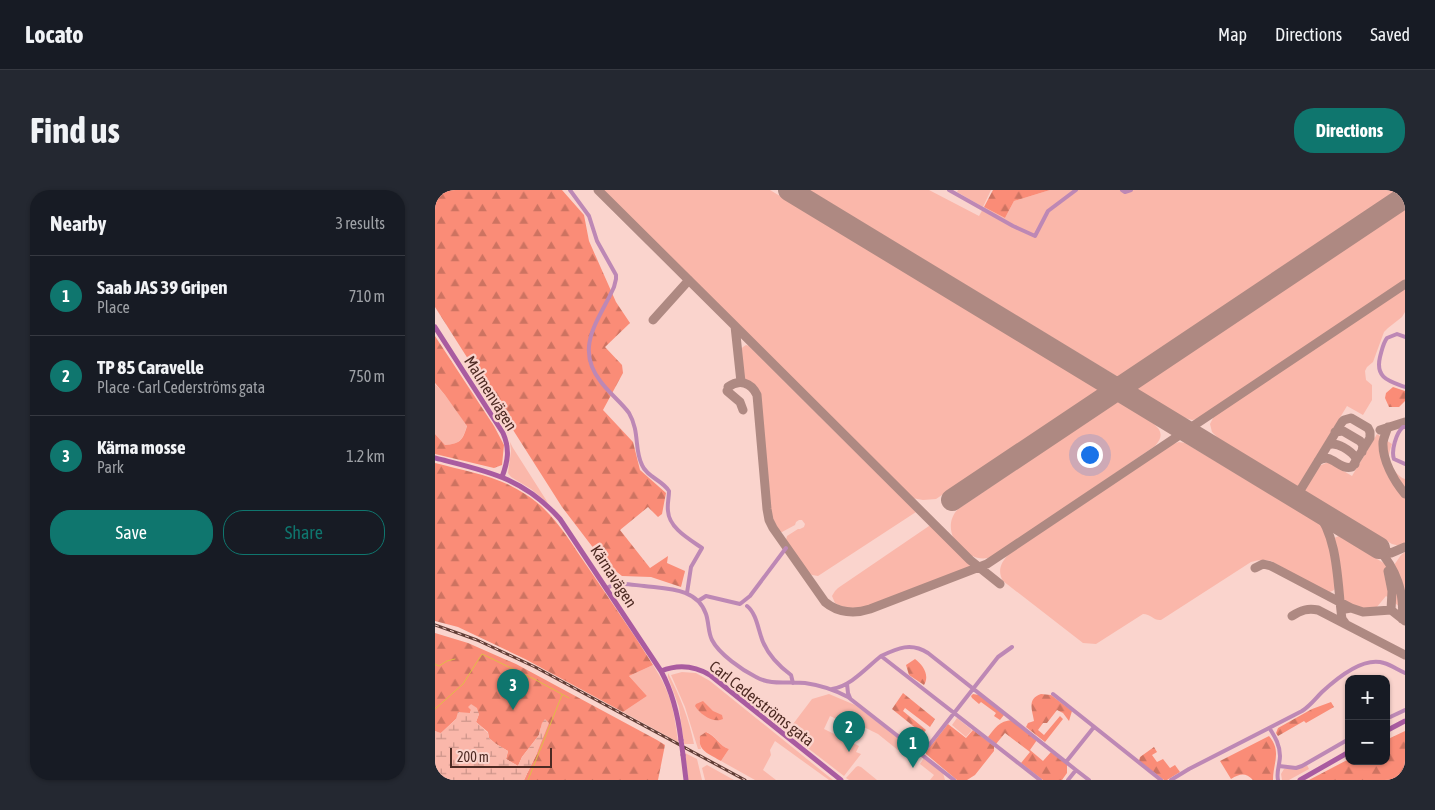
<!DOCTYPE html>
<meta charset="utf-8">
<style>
body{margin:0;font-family:"Asap Condensed",sans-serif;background:#242831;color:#f1f3f6}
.controls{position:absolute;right:15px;bottom:15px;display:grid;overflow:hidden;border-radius:10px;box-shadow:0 1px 4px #0004}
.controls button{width:45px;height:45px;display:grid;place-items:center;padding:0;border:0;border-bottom:1px solid #363941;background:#171b24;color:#f1f3f6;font:25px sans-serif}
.scale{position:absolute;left:15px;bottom:12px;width:102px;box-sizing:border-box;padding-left:5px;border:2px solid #4d2a23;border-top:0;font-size:14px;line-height:18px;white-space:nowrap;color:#4d2a23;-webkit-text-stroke:4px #fad4cd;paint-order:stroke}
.you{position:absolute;left:654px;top:264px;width:18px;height:18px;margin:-12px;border:4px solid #fff;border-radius:50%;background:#1a73e8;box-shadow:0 0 0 8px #1a73e833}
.badge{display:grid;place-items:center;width:32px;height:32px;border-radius:50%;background:#0f766e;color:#fff;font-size:16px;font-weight:700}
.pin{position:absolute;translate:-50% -41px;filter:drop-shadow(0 1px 2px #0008)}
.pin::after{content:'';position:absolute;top:26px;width:18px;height:15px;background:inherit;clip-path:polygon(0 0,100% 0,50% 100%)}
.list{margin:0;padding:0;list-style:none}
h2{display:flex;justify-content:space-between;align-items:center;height:65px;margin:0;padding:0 20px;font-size:21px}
h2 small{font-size:16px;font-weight:400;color:#9ea1a6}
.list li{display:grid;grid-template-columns:32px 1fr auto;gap:15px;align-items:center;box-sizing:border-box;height:80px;padding:0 20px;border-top:1px solid #363941}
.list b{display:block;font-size:19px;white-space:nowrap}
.list p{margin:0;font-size:16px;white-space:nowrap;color:#9ea1a6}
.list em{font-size:16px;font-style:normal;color:#9ea1a6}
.actions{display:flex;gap:10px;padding:15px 20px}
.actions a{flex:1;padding:11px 0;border:1px solid #0f766e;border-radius:20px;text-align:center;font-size:18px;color:#0f766e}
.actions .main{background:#0f766e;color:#fff}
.map{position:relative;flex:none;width:970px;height:590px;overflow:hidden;border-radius:20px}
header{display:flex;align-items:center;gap:30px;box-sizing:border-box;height:70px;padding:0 25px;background:#171b24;border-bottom:1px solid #363941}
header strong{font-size:24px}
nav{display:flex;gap:28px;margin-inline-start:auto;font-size:18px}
.intro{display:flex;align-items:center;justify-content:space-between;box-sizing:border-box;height:120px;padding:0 30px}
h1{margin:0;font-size:35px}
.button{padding:12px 22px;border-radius:20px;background:#0f766e;color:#fff;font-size:18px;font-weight:700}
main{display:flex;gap:30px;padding:0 30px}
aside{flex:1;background:#171b24;border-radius:20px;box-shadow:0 1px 4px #0004}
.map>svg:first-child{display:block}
.green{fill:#fab7aa}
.forest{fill:url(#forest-firs)}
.wetland{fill:url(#wetland-marsh)}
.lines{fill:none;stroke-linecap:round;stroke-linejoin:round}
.stream{stroke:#e0bc47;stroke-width:1}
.taxiway{stroke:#ae8982;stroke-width:9}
.runway{stroke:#ae8982;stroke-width:22}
.street{stroke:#bd88b5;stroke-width:4}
.secondary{stroke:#a95ba0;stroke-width:5}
.rail-casing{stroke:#623e37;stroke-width:3}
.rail{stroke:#fad4cd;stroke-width:1;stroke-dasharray:4;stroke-linecap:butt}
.secondary-bridge{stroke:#a95ba0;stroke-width:5}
.labels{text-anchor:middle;stroke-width:4.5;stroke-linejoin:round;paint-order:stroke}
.street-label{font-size:16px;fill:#4d2a23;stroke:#fad4cd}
</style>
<header>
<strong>Locato</strong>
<nav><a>Map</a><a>Directions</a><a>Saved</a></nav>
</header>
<div class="intro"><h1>Find us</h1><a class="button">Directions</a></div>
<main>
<aside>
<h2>Nearby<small>3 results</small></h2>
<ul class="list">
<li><span class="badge">1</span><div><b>Saab JAS 39 Gripen</b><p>Place</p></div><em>710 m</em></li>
<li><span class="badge">2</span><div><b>TP 85 Caravelle</b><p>Place · Carl Cederströms gata</p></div><em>750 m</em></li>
<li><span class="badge">3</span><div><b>Kärna mosse</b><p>Park</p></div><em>1.2 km</em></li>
</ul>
<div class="actions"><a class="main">Save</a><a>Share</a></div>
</aside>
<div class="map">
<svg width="970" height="590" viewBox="0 0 970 590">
<defs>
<pattern id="forest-firs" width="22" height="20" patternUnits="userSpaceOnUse" patternTransform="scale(1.25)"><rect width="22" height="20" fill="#fa8c77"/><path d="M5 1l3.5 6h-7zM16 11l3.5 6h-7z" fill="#cd7361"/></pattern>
<pattern id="wetland-marsh" width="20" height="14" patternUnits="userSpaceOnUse" patternTransform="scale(1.25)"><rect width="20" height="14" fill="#fab7aa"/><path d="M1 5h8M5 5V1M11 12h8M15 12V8" fill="none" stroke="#cd958a"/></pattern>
</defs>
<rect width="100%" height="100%" fill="#fad4cd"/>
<path class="green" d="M168,0H335L665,200L501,309L488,310L477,308Z
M374,0H494L544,26L549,17L570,28L579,11L615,0H964L683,187Z
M523,0H556L548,17L522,2Z
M970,19V90L762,229L757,230L750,228L703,200V197Z
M970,97V122L967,127L953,138L949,142L938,172L932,177L930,181L931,190L937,195V210L928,225L912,216L878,272L884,276L891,273H895L917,286L942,244L957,254C956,257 954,262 954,266C953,274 963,287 970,289V354L965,356L957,354L783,248L777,242L775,234L780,224Z
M311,155L314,156L481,322L383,386L377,385L372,382L351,350L352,346L363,339H365L369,337L370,334L367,330H364L361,332L360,335L347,342H345L338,332L336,326L325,207C321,193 317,197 310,189C307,185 305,166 306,161C307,157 308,157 311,155Z
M0,194L10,205L32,235C28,250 25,254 10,255L0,244Z
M683,211C691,216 699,221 707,226C719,234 734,241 720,256L557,367C531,376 502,341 523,319Z
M75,252L78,258L113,313L96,299L76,287L73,283L76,261Z
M744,252L750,253L885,334L894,348L900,397L899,400L893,403L836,371C828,369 823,370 816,372L726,430C719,431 716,424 708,424L661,454L648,453L568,391C562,381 566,372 574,364L738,254Z
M494,336H496L535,374L536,376L535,378L435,416C422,418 411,420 400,413L397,406L400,401L403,398Z
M904,346L957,378L966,365L970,362V421L951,406L941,418L925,419L909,411L906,404L899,348Z
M218,475C236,503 239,520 243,552L188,522L212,506L194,486Z
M247,482L261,483L275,491L398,590H394L340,551L335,560L336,565L328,580L341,590H320L286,571L294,559C285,557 281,546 272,542L268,544L264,549L266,559H263L250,517L236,485Z
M233,483C245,506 254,529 259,554H249L244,517L233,487Z
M394,504L420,515L480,561L474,569L443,544L408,527L406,531L395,526L389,539L424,556L421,562L426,564L409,586L352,542L377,509Z
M522,528L537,540L531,547L517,535Z
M250,563L262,569L267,590H253Z
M489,568L508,583L510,590H495L499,585L485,574Z
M272,575L299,590H270L267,578Z
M872,575L874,579L854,590H847L846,584L849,579H862Z
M423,576L426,577L442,590H414L411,588L421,577Z"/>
<path class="forest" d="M0,0H127L149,25L154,51L181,112L195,133L170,157L187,175L188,183L168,220L198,252L205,280L231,303L227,324L223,327L213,317L185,340L215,378L233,366L232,373L250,381L246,397L216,387L187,386L169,372L127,317L0,117Z
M558,0H615L579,11L570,28L549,17Z
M0,146L59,236L69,255L67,275L59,278L0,264V244L10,255C25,254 28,250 32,236L10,205L0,193Z
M958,197L970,201V211L964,217H954L950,208L951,203Z
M0,273C30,281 64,286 90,304C118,321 134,350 152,376C174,409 197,441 218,475L194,486L212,506L188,522L90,469L23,437L0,431Z
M0,443L33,453L81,474L222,550L230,555L223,590H89L102,563L107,533L104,545L87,567L83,576L71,569L73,561L61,554L54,548L53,542L41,532L44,524L36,520L35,523L21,529L5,544L0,541Z
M480,469C488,475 495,485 489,495L474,485L471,475Z
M468,503L500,529L495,537L470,518L468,521L491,540L488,544L457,519Z
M538,504L544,505L569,525L565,530L559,526L561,523L546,512L544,514L537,508L536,506Z
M606,504L616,505L637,521L634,531L628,523L622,520L612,533H608L603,540L609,545L625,526L628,529L610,552L591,537L593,533L599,531C597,519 592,509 606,504Z
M268,511L278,521L287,525L288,529C278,534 265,524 260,516L261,514Z
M896,512L899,517L871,533L869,531L843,546L841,543L843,538L877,519Z
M577,530L602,550L595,560L608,571L616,562L632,574V583L627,590H608L586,573L595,562L570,543L561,554L553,547C560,538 564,531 577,530Z
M513,534L531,548L538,540L559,556V561L540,585L532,590H522L491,564V562Z
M970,541V590H874L914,569V571H951V550Z
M271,542C281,546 285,557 294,559L286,571C275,564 262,561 265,546Z
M834,546C847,561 838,573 838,590H818C810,582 805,584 796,589L785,571Z
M719,557L722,562L717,565L722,572L728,569L735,578L740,575L745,582L732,590H729L704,571L705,567Z"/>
<path class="wetland" d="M36,514L42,518L44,524L41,532L53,543L54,548L61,554L73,561L71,569L83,576L87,567L104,545L107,533L110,529L114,533L102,563L89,590H4L0,587V541L6,543L21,529L23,522L35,523L36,520L33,517Z"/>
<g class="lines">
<path class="stream" d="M0,474L4,476L12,471L20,469
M0,519L28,494L47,464L101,490L134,508
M93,590L127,505"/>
<path class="taxiway" d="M163,0L300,136L306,192
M218,130L254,90
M300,136L535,370L565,394
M293,197C304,189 316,192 322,205L332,319L334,330L338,338L390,412C403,423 420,424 435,419L552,374L970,94
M292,201L305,212L308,220
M953,237C951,242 949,247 948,252C947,270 959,291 970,304
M945,240L970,232
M900,242L908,241L925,251L928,255L927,262
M893,255C902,251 916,261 921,268L920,274
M852,302L859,303L866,299L907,232L909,230L916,228L933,238L935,242V248L917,277C904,281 896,261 883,271
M881,320C904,349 902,393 907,429L910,433
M945,358L956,363L970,357
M943,359C961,378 970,404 967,429
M820,378L828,374L836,376L916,418
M953,381L957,401L956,420
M910,419L916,418L928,422L956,420L970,431
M857,426C866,420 873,418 883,420L970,465"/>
<path class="runway" d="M354,0L944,358
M517,310L970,7"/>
<path class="street" d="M135,0L154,26L162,51L181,85V89L179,97C165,129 138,157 166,192C174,203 186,212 194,223C205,242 199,259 207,275C212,287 227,290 234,301C234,308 232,314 233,321C234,338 254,349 267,358L256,377L252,403
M514,0L578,36L600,46L613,21L641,0
M687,0L690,2L696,0
M970,147L962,144L952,148C948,153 947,160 945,167C940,188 954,191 970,197
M970,237H968C961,243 956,261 959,269L970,274
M172,398C183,391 197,395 209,396C233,399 262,398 271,424C274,433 273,442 277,450C284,464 307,480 321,487C337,496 352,491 370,493C384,495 400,500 413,507L519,590
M263,411L271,406L305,414L315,406L351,358
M312,416C322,424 323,440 328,452C334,466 344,476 356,485L358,493
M446,466C463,458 476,452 493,463L641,580L633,590
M412,494L413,503L415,508
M397,499C416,496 431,478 446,466L605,590
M618,504L726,590
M951,529L970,520
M835,539C840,547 845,555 845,566C845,574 841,582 843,590
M487,564L563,467L577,457
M631,572L659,537
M844,576L861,578L867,576L914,549
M641,580L654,590
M736,590L754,579L867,521C875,516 880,509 887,502C901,489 928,466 949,473C956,475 963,480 970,483"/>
<path class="secondary" d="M0,137L68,243C75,259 73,271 67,287
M0,268C51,281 88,287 125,329L226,481C238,503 243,525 246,550
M226,481C243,474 260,476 275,485L406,590
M951,541L970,531
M248,565L251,590
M865,590L914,562"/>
<defs>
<path id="rail" d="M0,435L42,450L100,477L310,590"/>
</defs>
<use href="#rail" class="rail-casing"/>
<use href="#rail" class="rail"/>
<path class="secondary-bridge" d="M246,550L248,565"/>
</g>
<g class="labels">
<g class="street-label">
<text transform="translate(56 203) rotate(58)" y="6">Malmenvägen</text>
<text transform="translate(179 386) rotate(57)" y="6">Kärnavägen</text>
<text transform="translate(327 513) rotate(38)" y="6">Carl Cederströms gata</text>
</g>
</g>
</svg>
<div class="controls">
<button>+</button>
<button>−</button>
</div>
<div class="scale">200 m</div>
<div class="you"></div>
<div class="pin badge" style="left:478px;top:578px">1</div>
<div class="pin badge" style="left:414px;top:562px">2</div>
<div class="pin badge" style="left:78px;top:520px">3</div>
</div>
</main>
